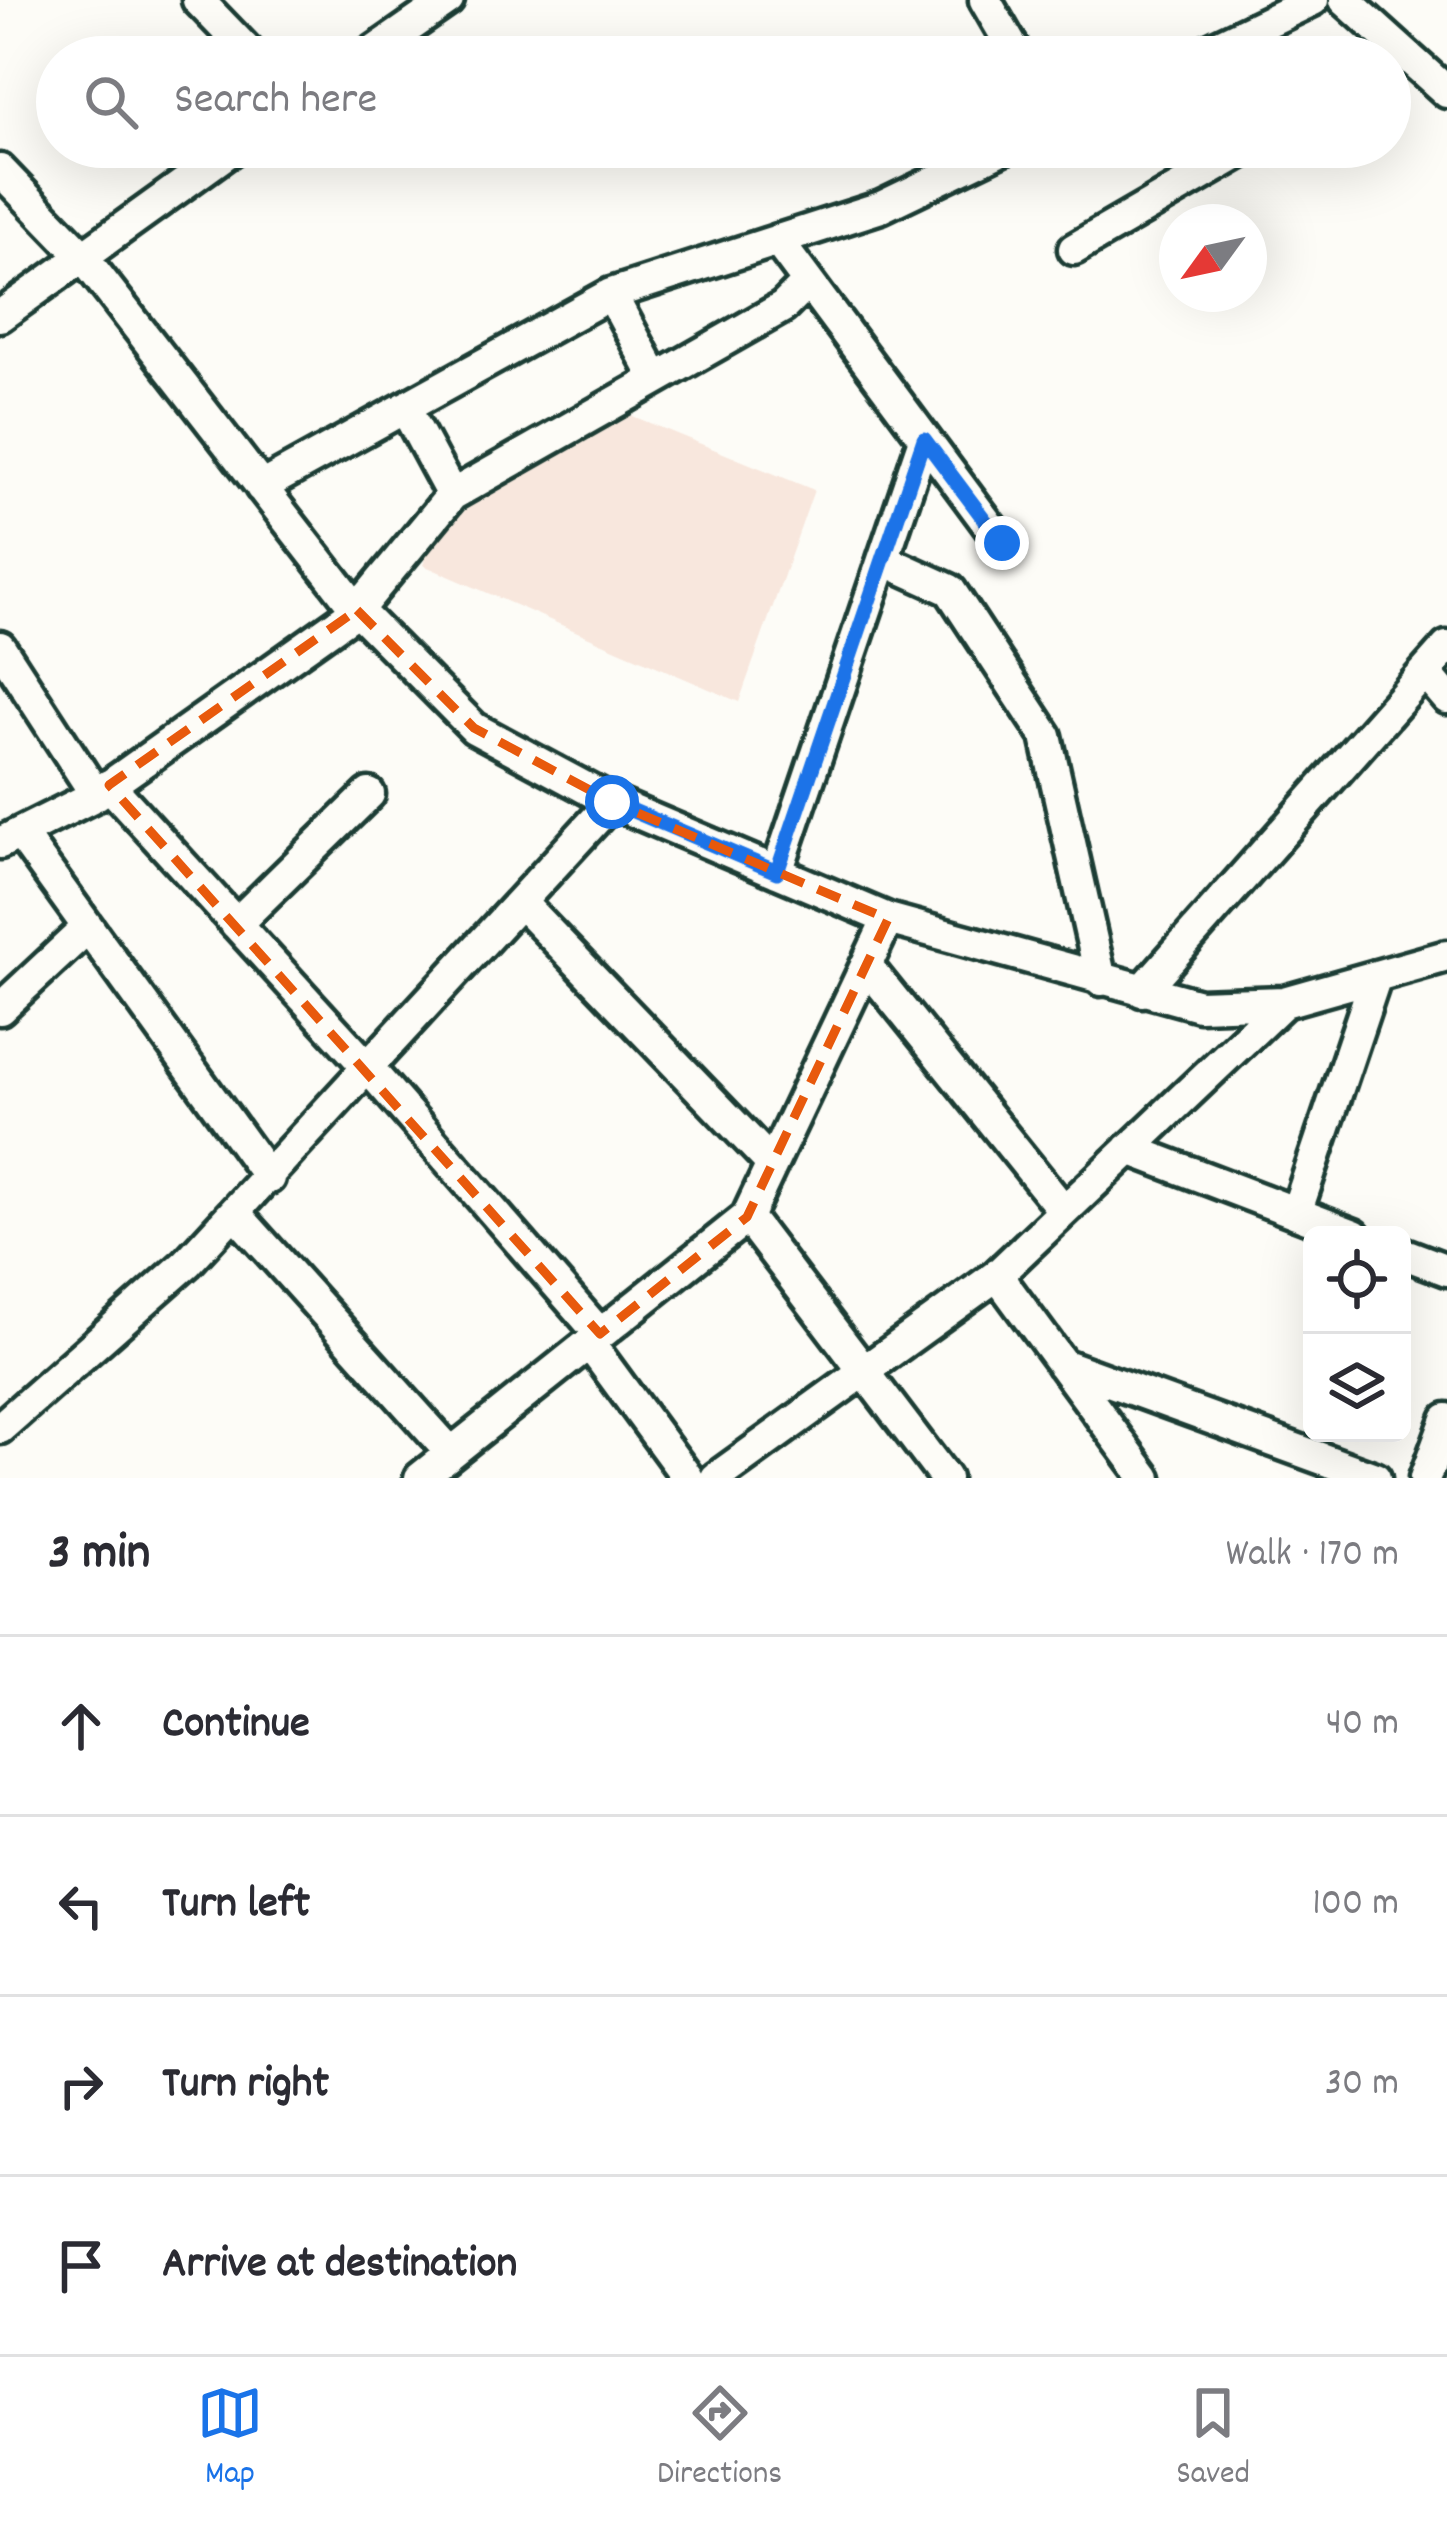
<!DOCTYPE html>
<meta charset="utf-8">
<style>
body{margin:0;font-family:Dekko,sans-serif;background:#f2f2f3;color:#2b2b33}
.controls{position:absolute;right:36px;bottom:36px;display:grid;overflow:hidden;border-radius:18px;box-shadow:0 12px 48px #0002}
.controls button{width:108px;height:108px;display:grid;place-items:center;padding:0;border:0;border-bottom:3px solid #e1e1e2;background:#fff;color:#2b2b33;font:60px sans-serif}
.compass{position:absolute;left:1159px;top:204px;width:108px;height:108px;border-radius:50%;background:#fff;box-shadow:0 12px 48px #0002;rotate:237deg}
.stop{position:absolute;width:36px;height:36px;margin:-27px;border:9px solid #1a73e8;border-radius:50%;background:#fff}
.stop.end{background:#1a73e8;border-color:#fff;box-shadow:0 3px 12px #0008}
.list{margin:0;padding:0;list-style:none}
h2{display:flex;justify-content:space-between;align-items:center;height:156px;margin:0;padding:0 48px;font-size:51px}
h2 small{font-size:39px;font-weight:400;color:#7c7c81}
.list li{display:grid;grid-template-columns:78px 1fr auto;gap:36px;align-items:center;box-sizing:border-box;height:180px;padding:0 48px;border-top:3px solid #e1e1e2}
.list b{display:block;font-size:45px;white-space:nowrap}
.list em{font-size:39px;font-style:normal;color:#7c7c81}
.icon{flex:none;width:66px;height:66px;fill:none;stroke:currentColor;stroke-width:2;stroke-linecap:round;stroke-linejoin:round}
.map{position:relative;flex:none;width:1447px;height:1478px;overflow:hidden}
.search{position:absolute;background:#fff;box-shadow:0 12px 48px #0002;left:36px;right:36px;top:36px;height:132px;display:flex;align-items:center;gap:30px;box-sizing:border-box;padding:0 42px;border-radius:66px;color:#7c7c81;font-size:45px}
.sheet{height:876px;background:#fff}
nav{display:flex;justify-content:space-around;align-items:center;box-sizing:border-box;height:168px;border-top:3px solid #e1e1e2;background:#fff;font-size:33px;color:#7c7c81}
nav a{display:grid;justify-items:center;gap:6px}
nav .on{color:#1a73e8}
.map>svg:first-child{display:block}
.built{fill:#f8e7dd}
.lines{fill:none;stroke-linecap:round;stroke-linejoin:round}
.street-casing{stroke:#1f3d34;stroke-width:39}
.street{stroke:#fdfcf7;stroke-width:30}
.route{stroke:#1a73e8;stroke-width:15}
.marked{fill:none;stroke:#e8590c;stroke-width:9;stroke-dasharray:24 15;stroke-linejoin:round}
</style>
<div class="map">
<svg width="1447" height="1478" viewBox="0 0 1447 1478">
<rect width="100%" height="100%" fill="#fdfcf7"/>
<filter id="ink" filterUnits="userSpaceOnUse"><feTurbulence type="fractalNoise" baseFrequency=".00833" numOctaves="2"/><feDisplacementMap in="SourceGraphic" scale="24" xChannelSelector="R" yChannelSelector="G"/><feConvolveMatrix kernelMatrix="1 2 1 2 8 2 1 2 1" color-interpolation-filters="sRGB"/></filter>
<g filter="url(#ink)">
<path class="built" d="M613,408L814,490L739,702L423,565L437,523Z"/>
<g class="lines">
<defs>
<path id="street" d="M198,0L253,57
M985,0L1018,57
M1345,0L1447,92
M366,57L448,0
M1194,57L1313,0
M0,170L80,253L357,610L474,728L612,802L888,919L1199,1005L1284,1002L1447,956
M777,240L1002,543
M1074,249L1250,147
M611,294L656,379
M0,316L235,147
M405,408L452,495
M261,487L611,294L881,207L1006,147
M884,560L950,590L1046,736L1101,980
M0,647L96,795L357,610L452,495L783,307L808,282
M1425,672L1447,698
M109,785L369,1069L600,1334
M20,833L269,1178
M0,843L96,795
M777,872L924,439
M521,903L772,1164
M236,924L369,794
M866,965L1064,1211
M1142,991L1447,647
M0,1009L88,927
M1129,1149L1354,1235
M235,1213L451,1453
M1296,1213L1376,976
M747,1217L945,1478
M1402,1253L1447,1270
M997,1275L1146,1478
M589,1343L688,1478
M1062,1364L1375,1478
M0,1428L187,1263L612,802
M420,1478L747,1217L888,919
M716,1478L997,1275L1284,1002
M1425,1478L1447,1419"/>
</defs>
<use href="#street" class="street-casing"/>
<use href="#street" class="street"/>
</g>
</g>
<g class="lines" filter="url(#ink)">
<path class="route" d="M612,802L777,872L924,439L1002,543"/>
</g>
<path class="marked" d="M357,610L474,728L612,802L888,919L747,1217L600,1334L109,785Z"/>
</svg>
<div class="controls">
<button><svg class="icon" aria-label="locate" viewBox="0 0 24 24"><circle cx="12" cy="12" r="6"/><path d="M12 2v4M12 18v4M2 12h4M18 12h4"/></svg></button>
<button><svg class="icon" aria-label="layers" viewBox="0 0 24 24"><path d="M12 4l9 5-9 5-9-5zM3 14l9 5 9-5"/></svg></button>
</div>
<svg class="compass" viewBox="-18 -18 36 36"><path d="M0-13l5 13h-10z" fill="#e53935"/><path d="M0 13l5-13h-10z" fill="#7c7c81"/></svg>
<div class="stop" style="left:612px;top:802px"></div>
<div class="stop end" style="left:1002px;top:543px"></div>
<div class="search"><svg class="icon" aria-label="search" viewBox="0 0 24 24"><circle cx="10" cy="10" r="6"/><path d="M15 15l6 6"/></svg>Search here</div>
</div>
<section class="sheet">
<h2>3 min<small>Walk · 170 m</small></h2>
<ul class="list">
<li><svg class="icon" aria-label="ahead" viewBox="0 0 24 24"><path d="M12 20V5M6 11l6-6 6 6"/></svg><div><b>Continue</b></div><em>40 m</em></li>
<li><svg class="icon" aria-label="left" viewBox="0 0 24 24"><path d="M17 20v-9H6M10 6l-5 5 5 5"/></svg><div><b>Turn left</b></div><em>100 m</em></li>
<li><svg class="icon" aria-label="right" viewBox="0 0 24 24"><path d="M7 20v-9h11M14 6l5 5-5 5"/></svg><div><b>Turn right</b></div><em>30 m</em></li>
<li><svg class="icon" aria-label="arrive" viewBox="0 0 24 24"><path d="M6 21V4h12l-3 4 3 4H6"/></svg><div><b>Arrive at destination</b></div></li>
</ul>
</section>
<nav>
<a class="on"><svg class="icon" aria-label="map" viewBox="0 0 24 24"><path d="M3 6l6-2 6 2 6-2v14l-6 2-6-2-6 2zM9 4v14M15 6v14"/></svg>Map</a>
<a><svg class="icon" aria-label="directions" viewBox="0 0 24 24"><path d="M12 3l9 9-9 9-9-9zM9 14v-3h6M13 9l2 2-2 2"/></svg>Directions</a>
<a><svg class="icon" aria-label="saved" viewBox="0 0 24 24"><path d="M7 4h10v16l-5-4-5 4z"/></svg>Saved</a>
</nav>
